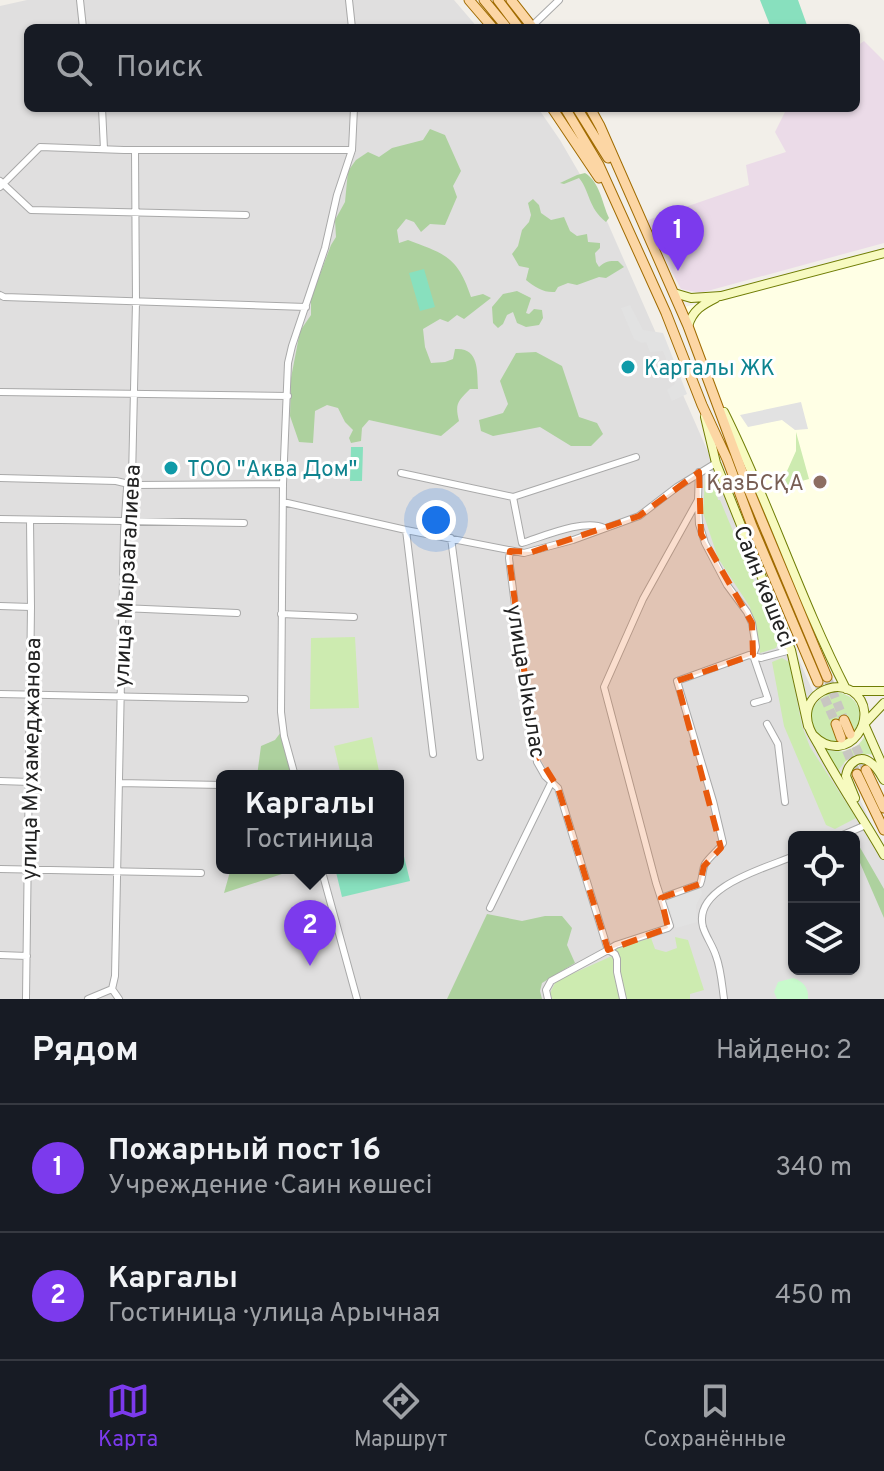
<!DOCTYPE html>
<html lang="ru">
<meta charset="utf-8">
<style>
body{margin:0;font-family:Overpass,sans-serif;background:#20242c;color:#f1f3f6}
.controls{position:absolute;right:24px;bottom:24px;display:grid;overflow:hidden;border-radius:12px;box-shadow:0 2px 6px #0004}
.controls button{width:72px;height:72px;display:grid;place-items:center;padding:0;border:0;border-bottom:2px solid #363941;background:#171b24;color:#f1f3f6;font:40px sans-serif}
.you{position:absolute;left:436px;top:520px;width:28px;height:28px;margin:-20px;border:6px solid #fff;border-radius:50%;background:#1a73e8;box-shadow:0 0 0 12px #1a73e833}
.badge{display:grid;place-items:center;width:52px;height:52px;border-radius:50%;background:#7c3aed;color:#fff;font-size:26px;font-weight:700}
.pin{position:absolute;translate:-50% -66px;filter:drop-shadow(0 2px 4px #0008)}
.pin::after{content:'';position:absolute;top:42px;width:28px;height:24px;background:inherit;clip-path:polygon(0 0,100% 0,50% 100%)}
.popup{position:absolute;left:216px;top:770px;width:188px;height:104px;box-sizing:border-box;display:grid;place-content:center;border-radius:12px;background:#171b24;filter:drop-shadow(0 2px 6px #0005);font-size:26px;white-space:nowrap;color:#9ea1a6}
.popup b{font-size:30px;color:#f1f3f6}
.popup::after{content:'';position:absolute;left:50%;top:100%;margin-left:-16px;border:16px solid transparent;border-top-color:#171b24}
.list{margin:0;padding:0;list-style:none}
h2{display:flex;justify-content:space-between;align-items:center;height:104px;margin:0;padding:0 32px;font-size:34px}
h2 small{font-size:26px;font-weight:400;color:#9ea1a6}
.list li{display:grid;grid-template-columns:52px 1fr auto;gap:24px;align-items:center;box-sizing:border-box;height:128px;padding:0 32px;border-top:2px solid #363941}
.list b{display:block;font-size:30px;white-space:nowrap}
.list p{margin:0;font-size:26px;white-space:nowrap;color:#9ea1a6}
.list em{font-size:26px;font-style:normal;color:#9ea1a6}
.icon{flex:none;width:44px;height:44px;fill:none;stroke:currentColor;stroke-width:2;stroke-linecap:round;stroke-linejoin:round}
.map{position:relative;flex:none;width:884px;height:999px;overflow:hidden}
.search{position:absolute;background:#171b24;box-shadow:0 2px 6px #0004;left:24px;right:24px;top:24px;height:88px;display:flex;align-items:center;gap:20px;box-sizing:border-box;padding:0 28px;border-radius:12px;color:#9ea1a6;font-size:30px}
.sheet{height:360px;background:#171b24}
nav{display:flex;justify-content:space-around;align-items:center;box-sizing:border-box;height:112px;border-top:2px solid #363941;background:#171b24;font-size:22px;color:#9ea1a6}
nav a{display:grid;justify-items:center;gap:4px}
nav .on{color:#7c3aed}
.map>svg:first-child{display:block}
.residential{fill:#e0dfdf;fill-rule:evenodd}
.industrial{fill:#ebdbe8}
.education{fill:#ffffe5}
.grass{fill:#cdebb0}
.forest{fill:#add19e}
.park{fill:#c8facc}
.pitch{fill:#88e0be}
.parking{fill:#e2e2e2}
.lines{fill:none;stroke-linecap:round;stroke-linejoin:round}
.primary-tunnel{stroke:#c8c6c1;stroke-width:9;stroke-dasharray:9 4.5;stroke-linecap:butt}
.street-casing{stroke:#a9a9a9;stroke-width:8}
.secondary-casing{stroke:#707d05;stroke-width:10}
.primary-casing{stroke:#a06b00;stroke-width:11}
.street{stroke:#fff;stroke-width:6}
.secondary{stroke:#f7fabf;stroke-width:8}
.primary{stroke:#fcd6a4;stroke-width:9}
.marked{fill:#e8590c;fill-opacity:0.2;stroke:#e8590c;stroke-width:6;stroke-dasharray:16 10;stroke-linejoin:round}
.culture-dot{fill:#0f9aa8;stroke:#fff;stroke-width:3}
.education-dot{fill:#8d6e63;stroke:#fff;stroke-width:3}
.labels{text-anchor:middle;stroke-width:6;stroke-linejoin:round;paint-order:stroke}
.culture-label{font-size:22px;fill:#0d838f;stroke:#fff;text-anchor:start}
.education-label{font-size:22px;fill:#785e54;stroke:#fff;text-anchor:end}
.street-label{font-size:22px;fill:#222;stroke:#fff}
</style>
<div class="map">
<svg width="884" height="999" viewBox="0 0 884 999">
<rect width="100%" height="100%" fill="#f2efe9"/>
<path class="residential" d="M27,0H454L478,28H28V108H538L560,140L606,219L884,854V999H0V6ZM222,776H398V868H222ZM794,837H854V969H794Z"/>
<path class="industrial" d="M864,41L884,61V243L700,293L681,289L645,221L749,185L746,165L786,152L775,132L787,108H856V47Z"/>
<path class="education" d="M884,253V691L846,689L711,387L681,308Z"/>
<path class="grass" d="M796,432L809,479L783,486V480L796,451Z
M705,479L715,484L718,500H720L779,641L776,648L760,653L750,607L718,558L703,513Z
M355,637L359,708L310,709L311,638Z
M782,658L789,662L802,726L810,747L856,818L835,829L826,825L784,726L772,662Z
M836,692C884,699 848,767 817,733C802,716 817,695 836,692Z
M866,733L874,755C853,752 849,756 837,772L825,749C842,755 860,750 866,733Z
M372,737L380,776H341L334,746Z
M675,937L688,940L704,990L690,994V999H552L550,993L556,981L612,956L616,948L651,938L655,949L666,952L677,948Z"/>
<path class="forest" d="M430,129L445,135L461,171L453,186L457,197L445,225L430,224L421,232L414,222L406,219L397,230L399,243L408,240C445,254 458,257 471,297L483,294L491,298L464,319L457,315L448,322L440,319L423,329L425,347L431,363L445,362L453,359L455,349C479,347 477,370 478,389H470C457,402 455,404 459,421L441,436L369,420L362,428L361,441L351,443L349,438L353,430L345,422L338,408L327,405L315,411L313,443L299,442L290,416L291,378L300,331L311,315V298L331,245L336,237L335,220L345,202L348,171L356,160L368,152L379,157L392,148L423,140Z
M585,173C600,182 602,203 609,218L606,222C588,208 590,191 579,178L564,184L560,183L577,175Z
M533,199L539,205L541,213L551,220L564,217L570,231L577,236L587,234L588,242L600,243V248L595,253L596,262L599,267C606,261 608,261 618,261L624,267L606,278L599,277L577,285L568,283L558,287L555,292C544,293 535,287 526,280L529,268L519,266L512,254L518,246L522,230L529,222L531,215L528,203Z
M517,291L531,298L526,313L529,314L534,309L542,310L543,318L539,325L526,327L517,323L513,312L507,315L503,324L498,328L493,323L492,307L503,294Z
M536,352L562,366L579,417L597,423L603,434L591,446H571L540,427L493,436L481,431L479,420L503,413L508,404L500,381L516,353Z
M281,732L293,776H257L261,746L275,740Z
M858,844L884,889V918L854,849V845Z
M231,868H300L224,893Z
M487,914L522,921L545,916H562L572,928L567,945L575,963L542,983L540,991L542,999H447Z"/>
<path class="park" d="M793,978C803,981 809,988 808,999H777L774,992L778,982Z"/>
<path class="pitch" d="M760,0H798L808,28H771Z
M424,269L435,307L420,311L409,273Z
M351,447H363L362,481H350Z
M401,844L410,881L342,897L335,868H398V845Z"/>
<path class="parking" d="M630,305L643,330L663,333L687,394L672,401L667,390L675,384L663,351L650,352L646,342L642,343L634,339L621,308Z
M801,402L808,429L795,430L782,420L748,427L740,415Z
M700,886L702,894L696,905L697,922L676,928L666,898Z"/>
<g class="lines">
<path class="primary-tunnel" d="M827,677L844,720
M819,685L836,724
M850,734L866,770
M841,738L857,774"/>
<defs>
<path id="street" d="M80,0L83,28
M349,0L352,28
M532,26L559,0
M102,108L104,149
M0,181L31,210L246,215
M0,187L40,147L124,150H352
M0,295L4,297L306,307
M0,392L288,396
M401,473L513,497L636,457
M0,478L116,481L133,485L283,484
M513,497L522,543C542,537 585,518 604,528
M283,502L406,530L524,553L573,540L639,516L677,487L716,463
M698,503L699,524L705,543L727,585L747,612L752,623L756,647L753,655L768,699L754,703
M0,519L244,523
M406,530L433,754
M451,538L480,757
M510,551L509,558L525,685L537,762L545,776L558,788L608,950L551,981L546,990L548,999
M0,606L31,607
M122,608L237,613
M281,614L354,617
M0,694L245,699
M767,724L778,744L785,802
M295,776L284,736L281,712L283,484L288,363L292,346L325,248L337,195L352,150L354,108
M0,781L30,782
M119,783L222,785
M838,837L866,825
M321,868L357,999
M0,869L201,873
M661,898L700,884C703,877 702,870 705,864C710,856 718,851 723,843L713,801L677,681L749,655L761,658L791,650
M490,908L552,781
M0,955L27,956
M26,999L31,607L30,520
M88,999L112,989
M119,999L112,989L115,976L124,532L127,488L132,478L136,302L135,150
M623,999L617,972V959L615,954L608,950L616,945L668,928L670,926L656,883L604,687L643,599L698,500L699,472
M724,999C722,985 721,969 716,956C713,946 706,937 703,927C692,887 766,868 794,856"/>
<path id="secondary" d="M674,293L691,298L721,296L884,253
M688,326C693,310 702,305 716,298
M724,412C769,502 800,599 846,689
M705,417L716,463L791,650L808,726
M853,691H884
M866,722L884,703
M865,726L884,769
M813,735C848,770 884,713 852,691C833,680 807,694 807,716C807,727 813,735 818,744C838,782 863,818 884,855
M855,798L846,776C848,764 859,753 871,763C877,767 881,775 884,780"/>
<path id="primary" d="M469,0L493,28
M484,0L507,28
M498,0L519,28
M511,0L533,28
M552,108L599,178
M565,108L599,165L666,313L702,405L727,459L752,526L818,682
M577,108L608,158
M590,108L600,126L688,326L749,490L827,677
M844,720L850,734
M836,724L841,738
M866,770L884,808
M857,774L884,830"/>
</defs>
<use href="#street" class="street-casing"/>
<use href="#secondary" class="secondary-casing"/>
<use href="#primary" class="primary-casing"/>
<use href="#street" class="street"/>
<use href="#secondary" class="secondary"/>
<use href="#primary" class="primary"/>
</g>
<path class="marked" d="M699,472L701,534L752,623L753,655L677,681L721,848L704,866L700,884L661,898L668,928L608,950L558,788L535,751L509,558L510,551L532,552L639,516Z"/>
<g class="culture-dot">
<circle cx="628" cy="367" r="8"/>
<circle cx="171" cy="468" r="8"/>
</g>
<circle class="education-dot" cx="820" cy="482" r="8"/>
<g class="labels">
<g class="culture-label">
<text x="644" y="375">Каргалы ЖК</text>
<text x="187" y="476">ТОО "Аква Дом"</text>
</g>
<g class="education-label">
<text x="804" y="490">ҚазБСҚА</text>
</g>
<g class="street-label">
<text transform="translate(126 576) rotate(-87)" y="8">улица Мырзагалиева</text>
<text transform="translate(765 586) rotate(68)" y="8">Саин көшесі</text>
<text transform="translate(527 681) rotate(81)" y="8">улица Ыкылас</text>
<text transform="translate(30 759) rotate(-89)" y="8">улица Мухамеджанова</text>
</g>
</g>
</svg>
<div class="controls">
<button><svg class="icon" aria-label="locate" viewBox="0 0 24 24"><circle cx="12" cy="12" r="6"/><path d="M12 2v4M12 18v4M2 12h4M18 12h4"/></svg></button>
<button><svg class="icon" aria-label="layers" viewBox="0 0 24 24"><path d="M12 4l9 5-9 5-9-5zM3 14l9 5 9-5"/></svg></button>
</div>
<div class="you"></div>
<div class="pin badge" style="left:678px;top:271px">1</div>
<div class="pin badge" style="left:310px;top:966px">2</div>
<div class="popup"><b>Каргалы</b>Гостиница</div>
<div class="search"><svg class="icon" aria-label="search" viewBox="0 0 24 24"><circle cx="10" cy="10" r="6"/><path d="M15 15l6 6"/></svg>Поиск</div>
</div>
<section class="sheet">
<h2>Рядом<small>Найдено: 2</small></h2>
<ul class="list">
<li><span class="badge">1</span><div><b>Пожарный пост 16</b><p>Учреждение · Саин көшесі</p></div><em>340 m</em></li>
<li><span class="badge">2</span><div><b>Каргалы</b><p>Гостиница · улица Арычная</p></div><em>450 m</em></li>
</ul>
</section>
<nav>
<a class="on"><svg class="icon" aria-label="map" viewBox="0 0 24 24"><path d="M3 6l6-2 6 2 6-2v14l-6 2-6-2-6 2zM9 4v14M15 6v14"/></svg>Карта</a>
<a><svg class="icon" aria-label="directions" viewBox="0 0 24 24"><path d="M12 3l9 9-9 9-9-9zM9 14v-3h6M13 9l2 2-2 2"/></svg>Маршрут</a>
<a><svg class="icon" aria-label="saved" viewBox="0 0 24 24"><path d="M7 4h10v16l-5-4-5 4z"/></svg>Сохранённые</a>
</nav>
